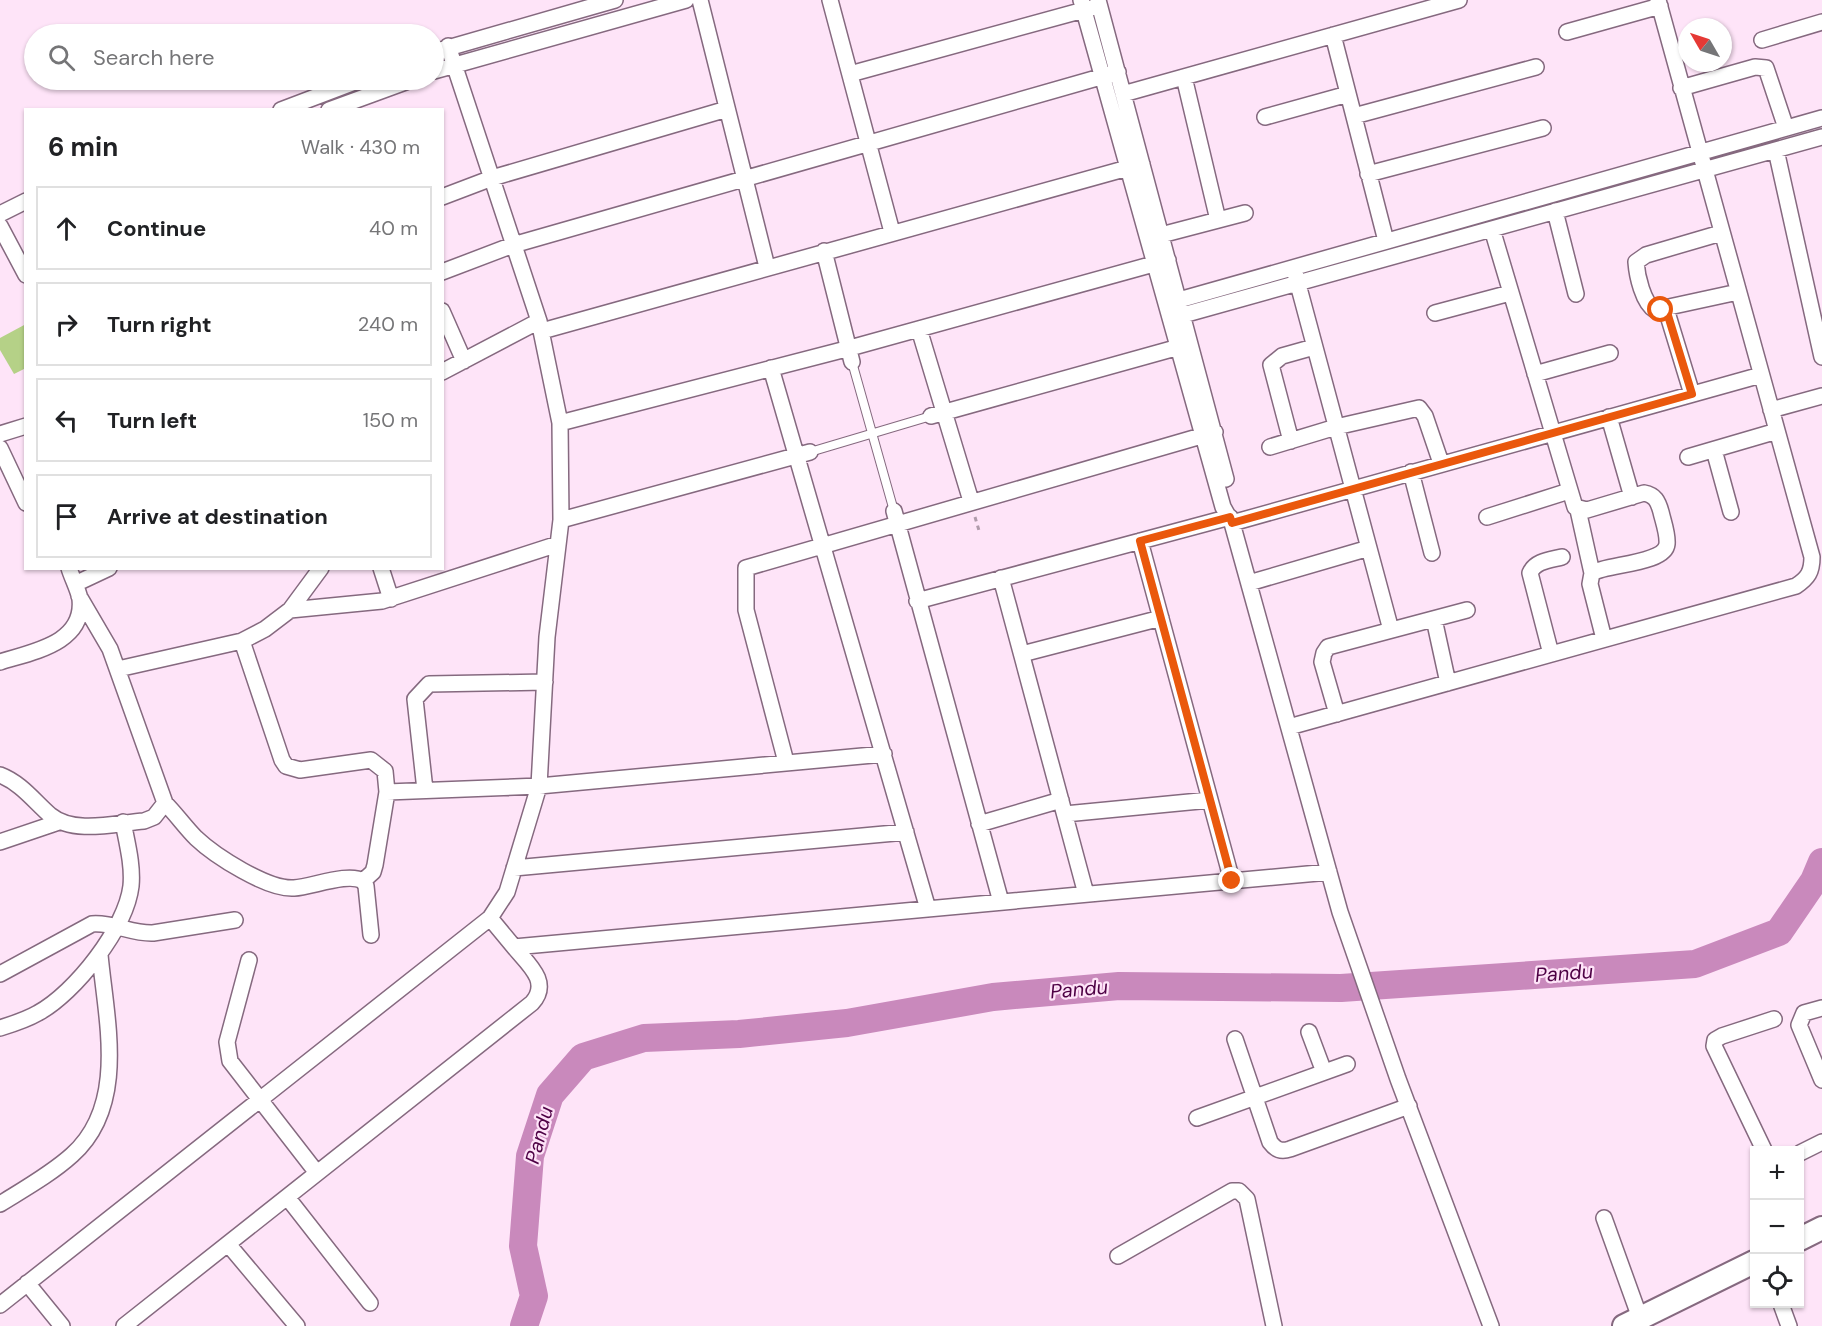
<!DOCTYPE html>
<meta charset="utf-8">
<style>
body{margin:0;font-family:"DM Sans",sans-serif;background:#f6f6f6;color:#202124}
.controls{position:absolute;right:18px;bottom:18px;display:grid;overflow:hidden;border-radius:0px;box-shadow:0 2px 4px #0004}
.controls button{width:54px;height:54px;display:grid;place-items:center;padding:0;border:0;border-bottom:2px solid #e0e0e0;background:#fff;color:#202124;font:30px sans-serif}
.compass{position:absolute;left:1678px;top:18px;width:54px;height:54px;border-radius:50%;background:#fff;box-shadow:0 2px 4px #0004;rotate:309deg}
.stop{position:absolute;width:18px;height:18px;margin:-14px;border:4px solid #ea580c;border-radius:50%;background:#fff}
.stop.end{background:#ea580c;border-color:#fff;box-shadow:0 2px 6px #0008}
.list{margin:0;padding:0;list-style:none}
h2{display:flex;justify-content:space-between;align-items:center;height:78px;margin:0;padding:0 24px;font-size:26px}
h2 small{font-size:20px;font-weight:400;color:#757577}
.list li{display:grid;grid-template-columns:39px 1fr auto;gap:18px;align-items:center;box-sizing:border-box;height:84px;margin:0 12px 12px;padding:0 12px;border:2px solid #e0e0e0;border-radius:0px}
.list b{display:block;font-size:22px;white-space:nowrap}
.list em{font-size:20px;font-style:normal;color:#757577}
.icon{flex:none;width:33px;height:33px;fill:none;stroke:currentColor;stroke-width:2;stroke-linecap:round;stroke-linejoin:round}
.map{position:relative;flex:none;width:1822px;height:1326px;overflow:hidden}
.search{position:absolute;background:#fff;box-shadow:0 2px 4px #0004;left:24px;top:24px;width:420px;height:66px;display:flex;align-items:center;gap:15px;box-sizing:border-box;padding:0 21px;border-radius:33px;color:#757577;font-size:22px}
.panel{position:absolute;background:#fff;box-shadow:0 2px 4px #0004;left:24px;top:108px;width:420px;height:462px;border-radius:0px}
.map>svg:first-child{display:block}
.lines{fill:none;stroke-linecap:round;stroke-linejoin:round}
.river{stroke:#c989bc;stroke-width:28}
.building{fill:#b5d187}
.lane-casing{stroke:#85697f;stroke-width:10}
.street-casing{stroke:#85697f;stroke-width:18}
.secondary-casing{stroke:#85697f;stroke-width:26}
.path{stroke:#b09bab;stroke-width:3;stroke-dasharray:4.5 4.5;stroke-linecap:butt}
.lane{stroke:#fff;stroke-width:8}
.street{stroke:#fff;stroke-width:15}
.secondary{stroke:#fff;stroke-width:22}
.route{stroke:#ea580c;stroke-width:8}
.labels{text-anchor:middle;stroke-width:4.5;stroke-linejoin:round;paint-order:stroke}
.water-label{font-size:20px;font-style:italic;fill:#4d0044;stroke:#fee4f8}
</style>
<div class="map">
<svg width="1822" height="1326" viewBox="0 0 1822 1326">
<rect width="100%" height="100%" fill="#fee4f8"/>
<g class="lines">
<path class="river" d="M524,1326L534,1296L523,1246L530,1156L550,1095L583,1057L644,1038L739,1034L847,1023L993,997L1119,986L1341,988L1695,964L1779,932L1814,881L1822,862"/>
</g>
<path class="building" d="M26,324V368L14,374L0,350V338Z"/>
<g class="lines">
<defs>
<path id="lane" d="M852,362L894,511
M810,452L931,416"/>
<path id="street" d="M700,0L767,267
M830,0L892,232
M1081,0L1223,507L1232,523L1340,912L1398,1079L1491,1326
M1098,0L1226,479
M1567,32L1660,6
M1333,35L1386,241
M1762,40L1822,22
M434,52L615,0
M434,71L686,0
M850,74L1091,8
M1184,77L1218,220
M1681,88L1755,67L1766,68L1786,128
M1123,94L1459,0
M281,110L360,80
M329,110L411,80
M1354,116L1536,67
M1265,117L1348,94
M1776,150L1822,357
M1368,174L1543,128
M442,197L492,178L727,109
M1555,211L1576,294
M0,214L26,201
M0,226L26,275
M1492,229L1575,507L1587,510L1644,493C1655,495 1658,501 1661,512C1663,521 1668,534 1667,544C1665,564 1607,564 1592,573L1590,584L1604,639
M1721,233L1646,255L1636,262C1637,276 1643,303 1655,310L1738,292
M1161,235L1245,213
M824,251L852,362
M442,272L513,245L1118,72
M1295,273L1391,630
M1179,300L1822,118
M1666,309L1692,394
M442,311L464,361
M1435,313L1510,293
M1183,315L1822,137
M919,329L971,501
M542,331L1142,164
M771,368L928,909
M442,372L539,321
M1535,374L1610,353
M1771,410L1822,396
M931,416L1179,347
M1609,417L1632,497
M560,423L850,348L1168,260
M0,434L26,426
M1291,441L1271,365L1282,356L1314,347
M1270,447L1336,427L1419,408L1425,416L1441,463
M0,448L26,503
M1714,450L1731,512
M1688,457L1777,431
M1411,472L1432,553
M1578,510L1592,573
M894,511L1001,902
M1487,517L1569,491
M561,520L810,452
M1232,523L1761,375
M1140,541L1232,881
M381,568L391,599
M1001,578L1086,894
M1249,583L1369,548
M75,584L109,568
M917,601L1230,517
M290,610L321,568
M1434,619L1448,683
M242,641L282,760L286,766L300,770L371,760L385,771L387,792L375,865L373,872L363,881
M1022,654L1161,618
M1551,654L1530,573C1535,561 1550,560 1562,557
M0,662C31,652 85,644 80,599C78,589 72,578 69,568
M118,669L242,641L265,629L290,610L382,601L558,544
M1337,714L1322,662L1324,653L1328,647L1467,610
M1289,727L1796,586C1808,578 1812,572 1812,557L1658,0
M786,762L746,610V568L1215,432
M0,775C21,783 34,801 50,815C74,835 116,823 144,821L154,817L165,803L110,649L79,596
M425,790L415,699L429,684L545,682
M387,792L539,786L884,754
M165,803C176,814 185,827 196,838C215,856 268,890 294,888C312,887 348,872 363,881L366,886L371,935
M1065,814L1210,800
M979,824L1061,800
M0,842L59,822
M514,868L906,832
M490,918L514,947L1329,872
M249,960L227,1042L230,1061L317,1173
M0,974L92,924C113,922 132,934 153,933L235,920
M1822,1008L1804,1013L1799,1025L1822,1080
M0,1028C13,1024 26,1020 38,1013C75,993 126,928 131,886C133,865 127,843 123,822
M1309,1032L1324,1072
M1235,1039L1270,1142C1276,1150 1281,1152 1290,1149L1409,1106
M1197,1118L1347,1064
M1764,1150L1714,1046L1715,1040L1722,1036L1774,1019
M1800,1153L1822,1142
M287,1197L370,1303
M0,1204C24,1189 51,1174 72,1155C128,1105 106,1020 100,955
M1604,1218L1640,1318
M228,1244L297,1326
M1118,1256L1232,1191H1239L1247,1199L1274,1326
M27,1283L62,1326
M1781,1304L1789,1326
M0,1305L490,918L507,892L539,786L547,637L561,520L560,423L539,321L448,46
M124,1326L532,1003C551,982 528,964 514,947"/>
<path id="secondary" d="M1800,1239L1822,1228
M1624,1326L1754,1262"/>
</defs>
<use href="#lane" class="lane-casing"/>
<use href="#street" class="street-casing"/>
<use href="#secondary" class="secondary-casing"/>
<path class="path" d="M975,517L980,534"/>
<use href="#lane" class="lane"/>
<use href="#street" class="street"/>
<use href="#secondary" class="secondary"/>
</g>
<g class="lines">
<path class="route" d="M1232,881L1140,541L1230,517L1232,523L1692,394L1666,309L1661,310"/>
</g>
<g class="labels">
<g class="water-label">
<text transform="translate(1564 973) rotate(-4)" y="7">Pandu</text>
<text transform="translate(1079 989) rotate(-5)" y="7">Pandu</text>
<text transform="translate(539 1135) rotate(-75)" y="7">Pandu</text>
</g>
</g>
</svg>
<div class="controls">
<button>+</button>
<button>−</button>
<button><svg class="icon" aria-label="locate" viewBox="0 0 24 24"><circle cx="12" cy="12" r="6"/><path d="M12 2v4M12 18v4M2 12h4M18 12h4"/></svg></button>
</div>
<svg class="compass" viewBox="-18 -18 36 36"><path d="M0-13l5 13h-10z" fill="#e53935"/><path d="M0 13l5-13h-10z" fill="#757577"/></svg>
<div class="stop" style="left:1661px;top:310px"></div>
<div class="stop end" style="left:1232px;top:881px"></div>
<div class="search"><svg class="icon" aria-label="search" viewBox="0 0 24 24"><circle cx="10" cy="10" r="6"/><path d="M15 15l6 6"/></svg>Search here</div>
<section class="panel">
<h2>6 min<small>Walk · 430 m</small></h2>
<ul class="list">
<li><svg class="icon" aria-label="ahead" viewBox="0 0 24 24"><path d="M12 20V5M6 11l6-6 6 6"/></svg><div><b>Continue</b></div><em>40 m</em></li>
<li><svg class="icon" aria-label="right" viewBox="0 0 24 24"><path d="M7 20v-9h11M14 6l5 5-5 5"/></svg><div><b>Turn right</b></div><em>240 m</em></li>
<li><svg class="icon" aria-label="left" viewBox="0 0 24 24"><path d="M17 20v-9H6M10 6l-5 5 5 5"/></svg><div><b>Turn left</b></div><em>150 m</em></li>
<li><svg class="icon" aria-label="arrive" viewBox="0 0 24 24"><path d="M6 21V4h12l-3 4 3 4H6"/></svg><div><b>Arrive at destination</b></div></li>
</ul>
</section>
</div>
